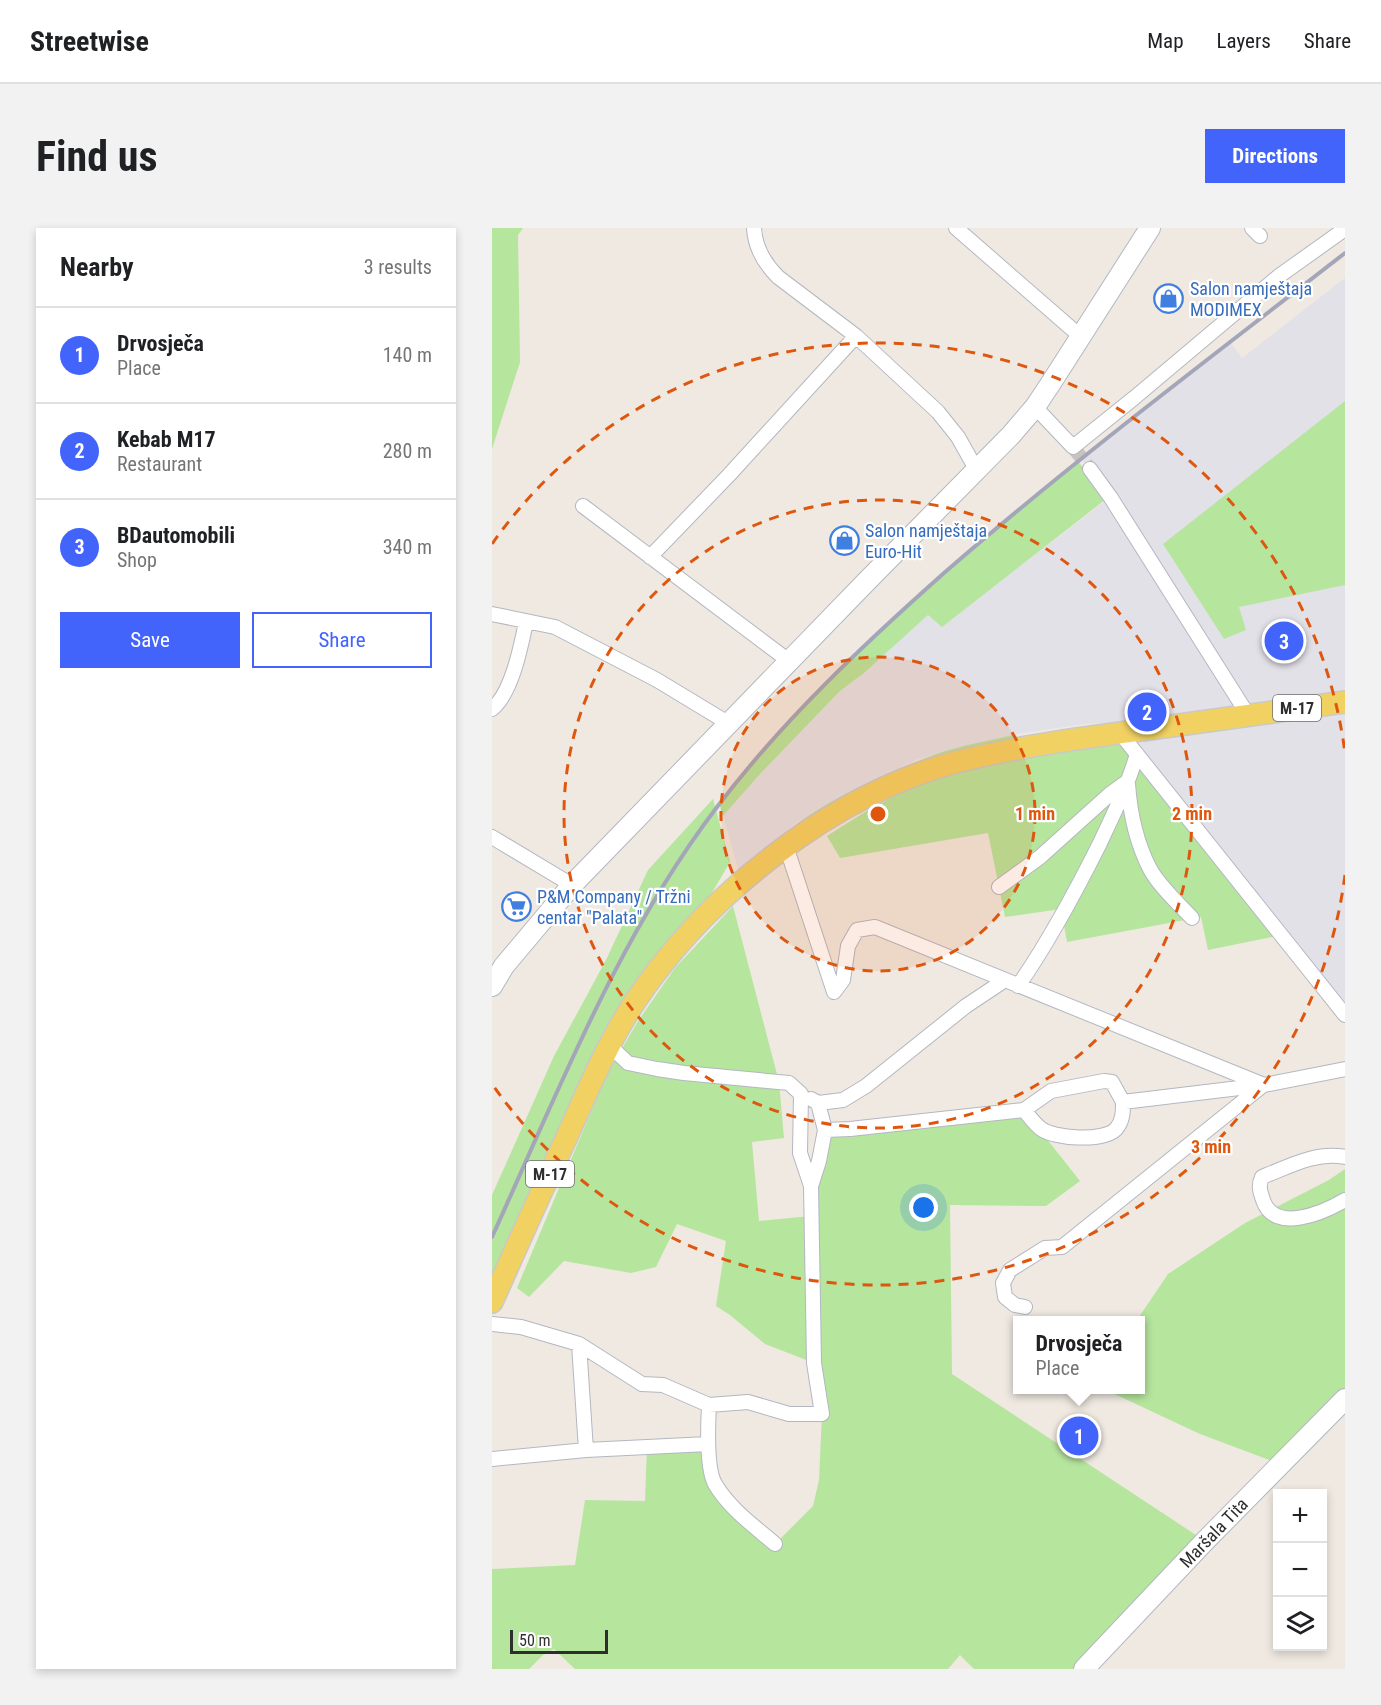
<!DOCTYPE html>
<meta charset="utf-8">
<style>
body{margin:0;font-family:"Roboto Condensed",sans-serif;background:#f2f2f2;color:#202124}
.controls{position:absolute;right:18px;bottom:18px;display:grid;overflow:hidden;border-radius:0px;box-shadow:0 3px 9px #0003}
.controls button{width:54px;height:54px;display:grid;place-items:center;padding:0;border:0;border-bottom:2px solid #e0e0e0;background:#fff;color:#202124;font:30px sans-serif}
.scale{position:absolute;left:18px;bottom:15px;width:98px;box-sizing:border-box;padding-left:6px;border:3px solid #2e2e2e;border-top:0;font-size:16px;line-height:21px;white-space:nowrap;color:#2e2e2e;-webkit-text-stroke:4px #fff;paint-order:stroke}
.you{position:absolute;left:432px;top:980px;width:21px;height:21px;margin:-15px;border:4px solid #fff;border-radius:50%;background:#1a73e8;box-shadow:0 0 0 9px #1a73e833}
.badge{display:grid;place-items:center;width:39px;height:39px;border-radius:50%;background:#4264fb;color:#fff;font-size:20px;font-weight:700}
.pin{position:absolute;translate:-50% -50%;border:3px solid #fff;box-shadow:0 2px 6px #0006}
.popup{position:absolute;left:521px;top:1088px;width:132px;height:78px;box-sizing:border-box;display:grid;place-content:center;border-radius:0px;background:#fff;filter:drop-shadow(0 2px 4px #0005);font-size:20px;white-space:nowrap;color:#757577}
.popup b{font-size:22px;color:#202124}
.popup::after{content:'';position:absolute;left:50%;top:100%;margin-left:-12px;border:12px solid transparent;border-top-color:#fff}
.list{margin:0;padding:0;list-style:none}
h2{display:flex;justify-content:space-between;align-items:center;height:78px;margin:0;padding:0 24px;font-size:26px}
h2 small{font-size:20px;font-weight:400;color:#757577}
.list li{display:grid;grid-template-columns:39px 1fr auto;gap:18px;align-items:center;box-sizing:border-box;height:96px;padding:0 24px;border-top:2px solid #e0e0e0}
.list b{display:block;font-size:22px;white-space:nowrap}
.list p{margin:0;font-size:20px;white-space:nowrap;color:#757577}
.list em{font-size:20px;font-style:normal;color:#757577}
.actions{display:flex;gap:12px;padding:18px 24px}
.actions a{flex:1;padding:14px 0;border:2px solid #4264fb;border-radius:0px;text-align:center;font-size:21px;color:#4264fb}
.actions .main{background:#4264fb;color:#fff}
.icon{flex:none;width:33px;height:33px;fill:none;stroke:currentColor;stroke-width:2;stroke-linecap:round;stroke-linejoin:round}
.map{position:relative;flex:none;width:853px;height:1441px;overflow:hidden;border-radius:0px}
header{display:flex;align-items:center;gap:36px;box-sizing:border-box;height:84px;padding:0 30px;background:#fff;border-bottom:2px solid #e0e0e0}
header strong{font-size:28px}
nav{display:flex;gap:33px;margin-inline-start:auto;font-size:21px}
.intro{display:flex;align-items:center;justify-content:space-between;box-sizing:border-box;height:144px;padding:0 36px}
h1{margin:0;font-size:42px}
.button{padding:15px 27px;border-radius:0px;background:#4264fb;color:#fff;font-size:21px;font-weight:700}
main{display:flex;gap:36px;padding:0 36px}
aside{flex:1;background:#fff;border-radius:0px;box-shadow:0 3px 9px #0003}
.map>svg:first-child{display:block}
.industrial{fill:#e3e1e8}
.green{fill:#b6e59e}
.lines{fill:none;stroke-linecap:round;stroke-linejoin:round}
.street-tunnel{stroke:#c8c4bd;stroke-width:14;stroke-dasharray:14 7;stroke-linecap:butt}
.street-casing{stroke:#b4b7c1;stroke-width:16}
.secondary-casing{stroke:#b4b7c1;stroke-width:22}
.primary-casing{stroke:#c9c9c9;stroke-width:24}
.street{stroke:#fff;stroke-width:14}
.secondary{stroke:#fff;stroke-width:20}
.primary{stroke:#f2d163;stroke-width:21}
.rail{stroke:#a3a6b8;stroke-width:4}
.ring{fill:none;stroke:#df570e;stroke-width:3;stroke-dasharray:10 8}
.labels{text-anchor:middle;stroke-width:4.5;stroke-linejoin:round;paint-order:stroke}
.shield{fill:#fff;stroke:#6d6d6d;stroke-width:1.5}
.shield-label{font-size:16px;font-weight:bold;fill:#2e2e2e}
.shop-label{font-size:18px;fill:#366cbe;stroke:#fff;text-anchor:start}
.street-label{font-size:18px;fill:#2e2e2e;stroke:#fff}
.centre{fill:#df570e;stroke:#fff;stroke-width:3}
.ring-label{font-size:18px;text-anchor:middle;font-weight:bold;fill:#df570e;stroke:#fff;stroke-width:4.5;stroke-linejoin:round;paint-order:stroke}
</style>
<header>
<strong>Streetwise</strong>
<nav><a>Map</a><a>Layers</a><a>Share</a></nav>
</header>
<div class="intro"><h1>Find us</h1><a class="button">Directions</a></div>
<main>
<aside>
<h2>Nearby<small>3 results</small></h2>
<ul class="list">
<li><span class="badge">1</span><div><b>Drvosječa</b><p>Place</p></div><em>140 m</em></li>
<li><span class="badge">2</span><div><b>Kebab M17</b><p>Restaurant</p></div><em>280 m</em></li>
<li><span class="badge">3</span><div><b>BDautomobili</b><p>Shop</p></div><em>340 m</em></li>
</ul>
<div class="actions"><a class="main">Save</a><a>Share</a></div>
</aside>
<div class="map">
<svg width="853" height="1441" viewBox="0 0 853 1441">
<rect width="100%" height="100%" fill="#efe9e1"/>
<path class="industrial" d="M853,50V787L628,505L745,488L593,496L525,506L470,518L424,532L305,594L247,644L231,588L268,546L348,463L372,445L437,386L450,398L618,269L589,230L738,114L750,130Z"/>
<path class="green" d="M0,0H31L26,7L28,134L0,221Z
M853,173V357L747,379L754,402L732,411L671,316Z
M586,233L614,271L450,399L436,387L372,445L348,463L268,546L231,588L227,576L289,500L383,406Z
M628,505L790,707L716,722L709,689L575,714L569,681L513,689L496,605L348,630L335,608L376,582L467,534Z
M520,507L527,511L294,610L291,607C330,573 398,543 447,525C470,517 496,513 520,507Z
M221,571L238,634L217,670L194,695L0,1050V967L62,828L114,732L156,642Z
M241,678L287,854L292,910L260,914L267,993L319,988L333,902L532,882L588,953L554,978L458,977L460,1146L713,1313L592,1441H482L468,1427L456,1441H83L62,1421L51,1427L37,1441H0V1341L83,1337L93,1272L153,1273L155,1219L216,1216L222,1255L283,1316L321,1278L327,1252L330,1186L322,1135L273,1116L238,1087L224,1078L234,1013L185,996L164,1039L139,1045L72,1033L37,1069L25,1060L114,848L146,793L183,740Z
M853,941V1171L788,1236L708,1206L614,1162H648V1092H645L676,1046L753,995L837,952Z"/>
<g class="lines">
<path class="street-tunnel" d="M581,219L598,241"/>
<defs>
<path id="street" d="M262,0C263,20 272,35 286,49L364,108L446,184L466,209L484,241
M464,0L588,108
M760,0L768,8
M543,179L581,219L642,170L787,48L853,1
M598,241L619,270L756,487
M91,278L297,433
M158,329L237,247L364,108
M0,386L63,399L165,452L236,495
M0,481C20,465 29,418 34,394
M628,505L853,787
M636,556C638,584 645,616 658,641C668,659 686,675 700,690
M0,609L80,657
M294,618L342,764L351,752L356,718L365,702L383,699L772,857
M507,659L548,629L618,566L636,553
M526,758C558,712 583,665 608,615C622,585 636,557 645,526
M117,817L136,835L165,841L192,845L297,855L309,866L308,925L319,958L322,1135L330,1186H297L256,1174L217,1177
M326,875L351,872L374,858L474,778L513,752
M532,882C537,888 542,895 548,900C561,911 612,914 624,901C631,893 631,884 631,874
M333,902L358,901L532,882L559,863L612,853L620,854L631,874L772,857L853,841
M853,929C824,923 796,939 770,949C766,958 768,963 771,972C782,1006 831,985 853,972
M319,958L327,933L333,902L326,875L319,871
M533,1079L523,1077L513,1069L511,1055L518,1042L553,1020L570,1019L770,858
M0,1096L29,1099L87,1116L150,1156L171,1157L217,1177C216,1196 214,1240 223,1256C237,1280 262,1298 283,1316
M87,1116L94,1222
M0,1231L94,1222L216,1216"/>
<path id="secondary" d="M0,758L12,738L80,657L374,354L519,207L543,179L559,155L658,0
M592,1441L713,1313L853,1171"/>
<path id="primary" d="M0,1074C24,1020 48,966 73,913C94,866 114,818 142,775C213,668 339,567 464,534C532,517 603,508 672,499C733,491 793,482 853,474"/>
</defs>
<use href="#street" class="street-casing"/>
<use href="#secondary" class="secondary-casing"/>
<use href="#primary" class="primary-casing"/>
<use href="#street" class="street"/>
<use href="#secondary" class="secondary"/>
<use href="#primary" class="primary"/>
<path class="rail" d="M0,1009C67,862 126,709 225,579C291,492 371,417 452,345C581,233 718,130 853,25"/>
</g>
<circle cx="386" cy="586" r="157" fill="#df570e" fill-opacity=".12"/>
<g class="ring">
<circle cx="386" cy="586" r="157"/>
<circle cx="386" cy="586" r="314"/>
<path d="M853 647A471 471 0 0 1 0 856M0 316A471 471 0 0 1 853 525"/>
</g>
<defs>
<symbol id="shop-ring" viewBox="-11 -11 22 22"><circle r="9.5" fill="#fff" stroke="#3f7fe0" stroke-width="1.5"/><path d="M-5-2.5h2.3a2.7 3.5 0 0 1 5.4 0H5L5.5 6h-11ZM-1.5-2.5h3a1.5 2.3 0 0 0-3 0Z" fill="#3f7fe0"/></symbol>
<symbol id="supermarket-ring" viewBox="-11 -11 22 22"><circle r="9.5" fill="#fff" stroke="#3f7fe0" stroke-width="1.5"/><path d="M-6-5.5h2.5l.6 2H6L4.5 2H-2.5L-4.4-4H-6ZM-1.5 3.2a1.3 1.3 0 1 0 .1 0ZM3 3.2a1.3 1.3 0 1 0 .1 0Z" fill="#3f7fe0"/></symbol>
</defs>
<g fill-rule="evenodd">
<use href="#shop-ring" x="660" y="54" width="33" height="33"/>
<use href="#shop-ring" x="336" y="296" width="33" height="33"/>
<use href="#supermarket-ring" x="8" y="662" width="33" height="33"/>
</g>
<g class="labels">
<g class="shield">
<rect x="781" y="467" width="48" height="26" rx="4.5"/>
<rect x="34" y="933" width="48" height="26" rx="4.5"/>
</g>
<g class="shield-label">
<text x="805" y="486">M-17</text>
<text x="58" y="952">M-17</text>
</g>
<g class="shop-label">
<text x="698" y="67">Salon namještaja<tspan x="698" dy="21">MODIMEX</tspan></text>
<text x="373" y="309">Salon namještaja<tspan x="373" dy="21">Euro-Hit</tspan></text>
<text x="45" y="675">P&amp;M Company / Tržni<tspan x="45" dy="21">centar "Palata"</tspan></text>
</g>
<g class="street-label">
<text transform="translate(722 1305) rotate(-46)" y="6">Maršala Tita</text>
</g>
</g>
<circle cx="386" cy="586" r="9" class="centre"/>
<g class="ring-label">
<text x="543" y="592">1 min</text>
<text x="700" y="592">2 min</text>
<text x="719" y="925">3 min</text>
</g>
</svg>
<div class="controls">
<button>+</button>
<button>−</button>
<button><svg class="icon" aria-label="layers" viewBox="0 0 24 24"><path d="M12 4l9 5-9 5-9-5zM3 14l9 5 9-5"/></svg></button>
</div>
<div class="scale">50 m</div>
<div class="you"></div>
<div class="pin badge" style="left:587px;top:1208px">1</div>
<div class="popup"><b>Drvosječa</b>Place</div>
<div class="pin badge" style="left:655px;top:484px">2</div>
<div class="pin badge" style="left:792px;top:413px">3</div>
</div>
</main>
